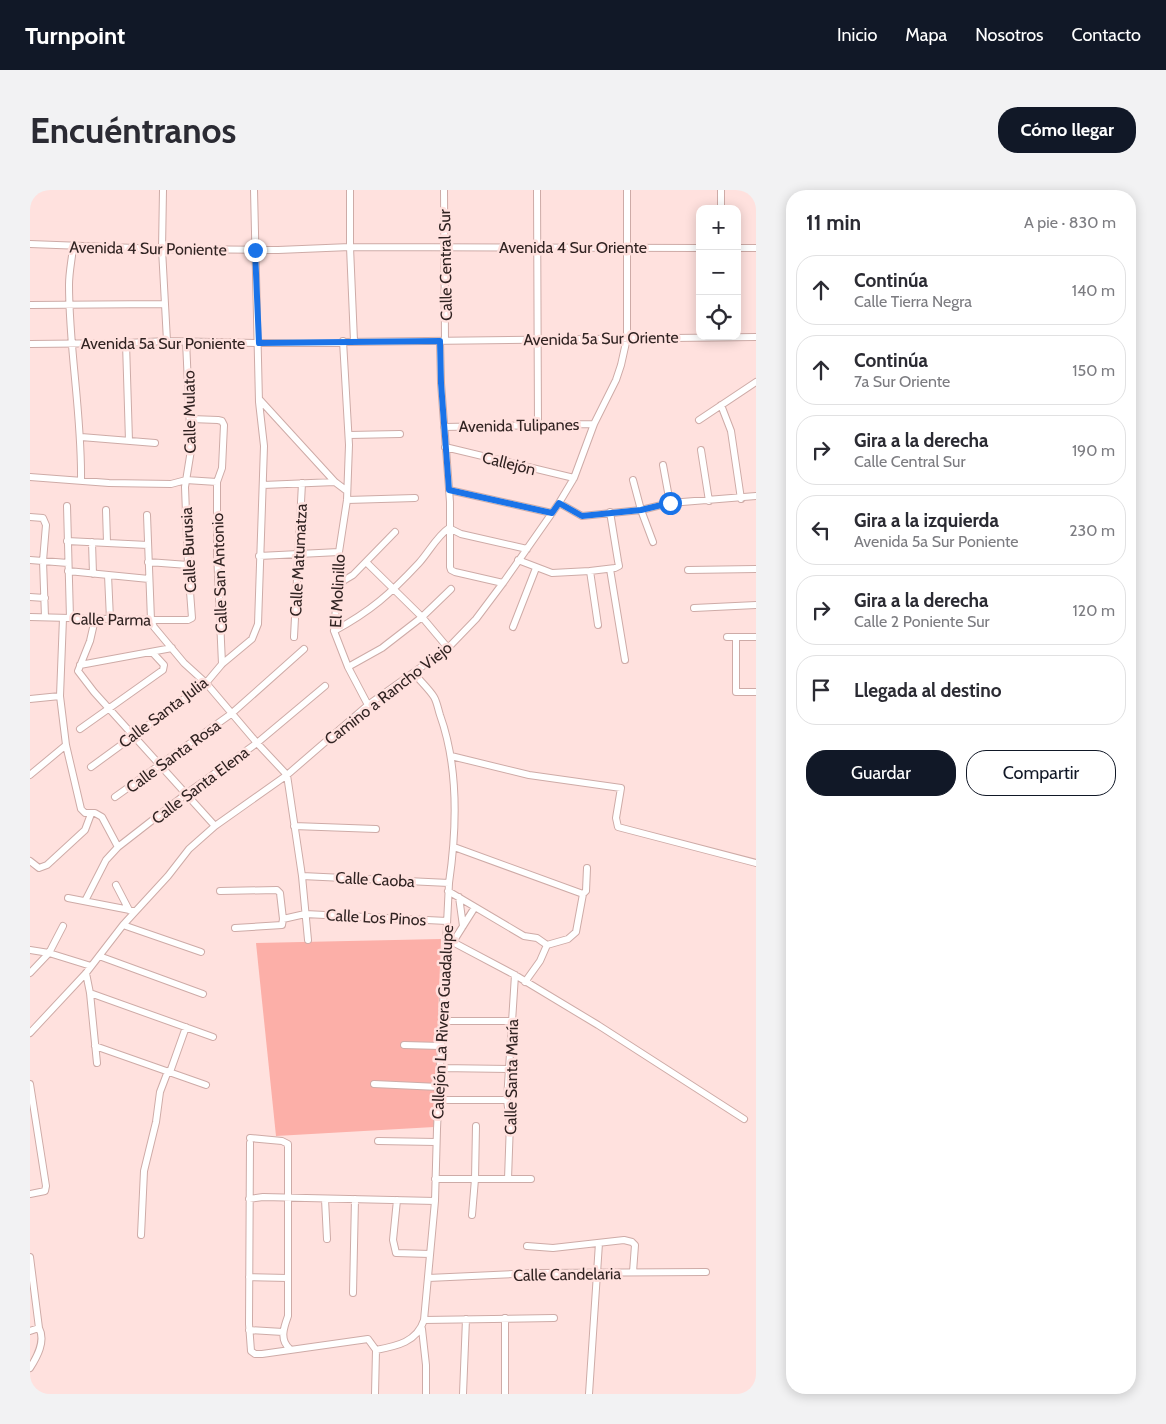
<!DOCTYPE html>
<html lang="es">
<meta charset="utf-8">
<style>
body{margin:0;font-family:Cabin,sans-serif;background:#f2f2f3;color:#2b2b33}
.controls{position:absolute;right:15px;top:15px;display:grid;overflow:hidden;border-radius:10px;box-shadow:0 2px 12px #0003}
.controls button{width:45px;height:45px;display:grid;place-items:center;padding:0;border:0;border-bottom:1px solid #e1e1e2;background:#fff;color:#2b2b33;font:25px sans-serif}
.stop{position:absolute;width:15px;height:15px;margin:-11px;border:4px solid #1a73e8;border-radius:50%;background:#fff}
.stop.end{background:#1a73e8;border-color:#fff;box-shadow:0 1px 5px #0008}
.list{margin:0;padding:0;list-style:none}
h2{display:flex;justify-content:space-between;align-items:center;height:65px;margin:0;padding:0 20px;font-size:21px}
h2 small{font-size:16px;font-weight:400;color:#7c7c81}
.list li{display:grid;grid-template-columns:32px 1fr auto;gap:15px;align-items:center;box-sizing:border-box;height:70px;margin:0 10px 10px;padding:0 10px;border:1px solid #e1e1e2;border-radius:20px}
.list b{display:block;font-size:19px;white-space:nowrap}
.list p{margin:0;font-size:16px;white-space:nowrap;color:#7c7c81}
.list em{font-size:16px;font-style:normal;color:#7c7c81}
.actions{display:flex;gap:10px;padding:15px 20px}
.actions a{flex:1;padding:11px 0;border:1px solid #111827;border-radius:20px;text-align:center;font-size:18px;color:#111827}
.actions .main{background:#111827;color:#fff}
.icon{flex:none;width:28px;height:28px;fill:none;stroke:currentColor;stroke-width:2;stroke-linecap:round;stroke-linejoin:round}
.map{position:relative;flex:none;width:726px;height:1204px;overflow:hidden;border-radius:20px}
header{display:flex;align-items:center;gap:30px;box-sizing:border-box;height:70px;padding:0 25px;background:#111827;color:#fff}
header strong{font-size:24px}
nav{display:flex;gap:28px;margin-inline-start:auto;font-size:18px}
.intro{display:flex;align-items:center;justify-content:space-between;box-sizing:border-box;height:120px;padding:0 30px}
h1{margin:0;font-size:35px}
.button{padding:12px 22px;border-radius:20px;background:#111827;color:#fff;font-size:18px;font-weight:700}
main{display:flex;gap:30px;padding:0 30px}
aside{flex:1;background:#fff;border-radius:20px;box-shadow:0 2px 12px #0003}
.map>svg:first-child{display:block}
.green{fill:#fcafa8}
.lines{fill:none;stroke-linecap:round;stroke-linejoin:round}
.minor-casing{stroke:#ceaba7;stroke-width:8}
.minor{stroke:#fff;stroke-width:6}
.route{stroke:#1a73e8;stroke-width:6}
.labels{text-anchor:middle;stroke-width:5;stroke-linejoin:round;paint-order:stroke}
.street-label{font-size:16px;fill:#312322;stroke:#ffe1de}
</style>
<header>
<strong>Turnpoint</strong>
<nav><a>Inicio</a><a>Mapa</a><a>Nosotros</a><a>Contacto</a></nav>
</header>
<div class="intro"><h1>Encuéntranos</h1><a class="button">Cómo llegar</a></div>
<main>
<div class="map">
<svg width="726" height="1204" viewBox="0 0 726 1204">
<rect width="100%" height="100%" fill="#ffe1de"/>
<path class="green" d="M411,749L404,937L246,946L226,753Z"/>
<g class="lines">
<defs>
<path id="minor" d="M133,0L132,59L137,151
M320,0V57L324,151
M414,0L415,151
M507,0L508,235
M691,0V19
M0,54L132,59L248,60L320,57L670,58
M43,57C42,69 39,82 39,95C39,160 52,225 51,290
M707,58H726
M0,115L134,114
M313,151L319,255L317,310L309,362L308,394L304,441L318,477L338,515
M410,151L411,193L420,312V377L421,380L425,382L473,393
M96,153L99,251
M0,154L96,153L137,151L229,153L726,147
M230,210L305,292
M691,215L701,241L711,309
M161,229L188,230L192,231L194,235L192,278L187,292V362L192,474
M669,230L726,192
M414,237L564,234
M319,245L370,244
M51,247L125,253
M415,257L544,288
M671,260L679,311
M633,275L640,313
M0,287L79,293L141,294L156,290L187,292
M603,290L611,320L623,352
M233,295L305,292L317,301
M419,300L522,323
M317,310L385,308
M529,313L552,326L611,320L640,313L726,306
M37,316L40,428
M76,320L77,352
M117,325L121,430L124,437L154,473L176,493L227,553L257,585L272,686L278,750
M0,327L13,328L16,335L13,371L15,427
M419,338L431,344L497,359
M37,351L118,355
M62,352L63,384
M229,366L309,362
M0,370L38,373
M488,370L522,383L560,381L585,378L589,376L588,371L580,322
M118,372L158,375
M336,372L392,427L418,458
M580,379L595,470
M658,380L726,379
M38,381L119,389
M560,381L568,435
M78,385L80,429
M308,394L323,385L365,342
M0,407L15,408
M664,418L726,415
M0,427L121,430H158L162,428L158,375L155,297L161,260L156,151
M65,429L60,451L48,481L64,502L185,636
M483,437L506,378
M304,441C341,421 360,404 389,373C399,362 407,346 419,338
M264,447L272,293
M697,447H726
M706,447V502H726
M50,475L142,458
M318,477L352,458L392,427L421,399
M0,509L30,506
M50,539L133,480L134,475L122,462
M36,555L51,619L55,623H65L72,627L88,657
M421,566L499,585L591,598L586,628L588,637L726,673
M61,577L176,493L192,474L222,449L228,434L234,256L229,212L224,0
M0,585L36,555L30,506L33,428
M85,607L201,524L274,459
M264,636L346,639
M424,657L553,704
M0,671L9,678L17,675L55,640L61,624
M272,686L419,693
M86,695L99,720
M190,701L247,700L250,703L253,729L252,735L205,738
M418,701L494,746L507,748L517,755
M429,707L433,736
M38,708L105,721
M55,711L76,670L88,657L156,604L227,553L295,496
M253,729L275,724L417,731
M93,735L171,762
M417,749L485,785L568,835L714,929
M423,752L445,717
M0,760L19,763L61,776
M69,766L173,804
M0,783L19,763L33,736
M56,783L60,803L67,873
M495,792L510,771L517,755L538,749L546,742L553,704L556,701L557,678
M60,803L183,847
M412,831H481
M0,843L56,783L93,735L138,686L159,659L185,636L257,585L338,515L418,458L446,429L473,393L529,313L544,288L564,234L586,190L591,175L597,148V0
M374,855L411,856
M65,856L176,895
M410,878L479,879
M140,882L156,837
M0,894L16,996L15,1001L0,1004
M344,894L409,897
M408,910H477
M220,948L252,951L258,954V1126C254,1137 249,1150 260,1159
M348,951L406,952
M220,953L219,1134L221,1161L225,1164H232L338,1149L346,1160
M405,989H501
M478,989L480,932L477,910L485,785
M219,1009L233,1007L405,1011
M295,1009L297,1049
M367,1010L363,1050L366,1063L400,1064
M442,1025L445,989L446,936
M111,1045L114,981L126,932L130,902L138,881
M497,1056L523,1058L594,1050L602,1052L605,1055L603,1082
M0,1067L9,1138C16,1151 7,1167 0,1178
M219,1087L258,1088
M398,1088L506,1083L676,1082
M323,1103L325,1009
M475,1128V1204
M394,1130L524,1128
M392,1139L396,1175V1204
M219,1140L253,1142
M0,1141L9,1138
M346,1160C367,1156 387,1152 394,1130L405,1011L407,939L419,693C427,638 429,578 410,525C408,519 407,512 404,507C399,499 390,491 384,483
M345,1204L346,1160
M433,1204L436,1129
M559,1204L569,1053"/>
</defs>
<use href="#minor" class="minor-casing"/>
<use href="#minor" class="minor"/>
</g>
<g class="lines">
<path class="route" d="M225,60L229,153L410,151L411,193L419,300L522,323L529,313L552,326L611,320L640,313"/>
</g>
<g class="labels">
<g class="street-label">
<text x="543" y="63">Avenida 4 Sur Oriente</text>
<text transform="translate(118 58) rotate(1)" y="6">Avenida 4 Sur Poniente</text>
<text transform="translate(415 75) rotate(-91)" y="6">Calle Central Sur</text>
<text transform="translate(571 148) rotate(-1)" y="6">Avenida 5a Sur Oriente</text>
<text x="133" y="159">Avenida 5a Sur Poniente</text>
<text transform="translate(159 222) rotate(-91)" y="6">Calle Mulato</text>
<text transform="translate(489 235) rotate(-1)" y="6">Avenida Tulipanes</text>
<text transform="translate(479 273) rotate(14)" y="6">Callejón</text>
<text transform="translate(158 360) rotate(-93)" y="6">Calle Burusia</text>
<text transform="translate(268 370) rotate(-87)" y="6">Calle Matumatza</text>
<text transform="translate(189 383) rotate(-92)" y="6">Calle San Antonio</text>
<text transform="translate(307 401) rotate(-87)" y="6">El Molinillo</text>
<text transform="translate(81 429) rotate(1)" y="6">Calle Parma</text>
<text transform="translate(358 503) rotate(-38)" y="6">Camino a Rancho Viejo</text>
<text transform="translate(133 522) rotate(-37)" y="6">Calle Santa Julia</text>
<text transform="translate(143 566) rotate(-36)" y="6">Calle Santa Rosa</text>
<text transform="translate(170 595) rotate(-37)" y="6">Calle Santa Elena</text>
<text transform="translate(345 689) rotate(3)" y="6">Calle Caoba</text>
<text transform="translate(346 727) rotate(3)" y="6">Calle Los Pinos</text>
<text transform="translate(412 832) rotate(-87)" y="6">Callejón La Rivera Guadalupe</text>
<text transform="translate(481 887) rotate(-89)" y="6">Calle Santa María</text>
<text transform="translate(537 1084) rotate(-1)" y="6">Calle Candelaria</text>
</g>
</g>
</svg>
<div class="controls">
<button>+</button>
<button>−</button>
<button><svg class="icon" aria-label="locate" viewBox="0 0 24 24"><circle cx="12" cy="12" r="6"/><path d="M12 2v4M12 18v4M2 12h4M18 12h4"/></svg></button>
</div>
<div class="stop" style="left:640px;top:313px"></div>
<div class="stop end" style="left:225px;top:60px"></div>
</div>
<aside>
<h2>11 min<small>A pie · 830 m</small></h2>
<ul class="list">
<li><svg class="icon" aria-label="ahead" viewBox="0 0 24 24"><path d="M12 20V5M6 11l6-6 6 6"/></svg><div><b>Continúa</b><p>Calle Tierra Negra</p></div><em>140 m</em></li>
<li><svg class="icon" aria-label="ahead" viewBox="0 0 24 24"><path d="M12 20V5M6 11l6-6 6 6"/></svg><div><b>Continúa</b><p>7a Sur Oriente</p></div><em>150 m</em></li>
<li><svg class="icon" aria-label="right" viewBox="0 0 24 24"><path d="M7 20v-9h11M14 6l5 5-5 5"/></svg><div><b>Gira a la derecha</b><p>Calle Central Sur</p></div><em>190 m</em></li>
<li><svg class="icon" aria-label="left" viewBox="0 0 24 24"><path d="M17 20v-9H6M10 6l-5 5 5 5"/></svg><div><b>Gira a la izquierda</b><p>Avenida 5a Sur Poniente</p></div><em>230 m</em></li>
<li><svg class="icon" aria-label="right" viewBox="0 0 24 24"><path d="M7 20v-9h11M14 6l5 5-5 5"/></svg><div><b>Gira a la derecha</b><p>Calle 2 Poniente Sur</p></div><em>120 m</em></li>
<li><svg class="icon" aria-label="arrive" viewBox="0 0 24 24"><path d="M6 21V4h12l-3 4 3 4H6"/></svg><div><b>Llegada al destino</b></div></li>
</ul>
<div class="actions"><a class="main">Guardar</a><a>Compartir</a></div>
</aside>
</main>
